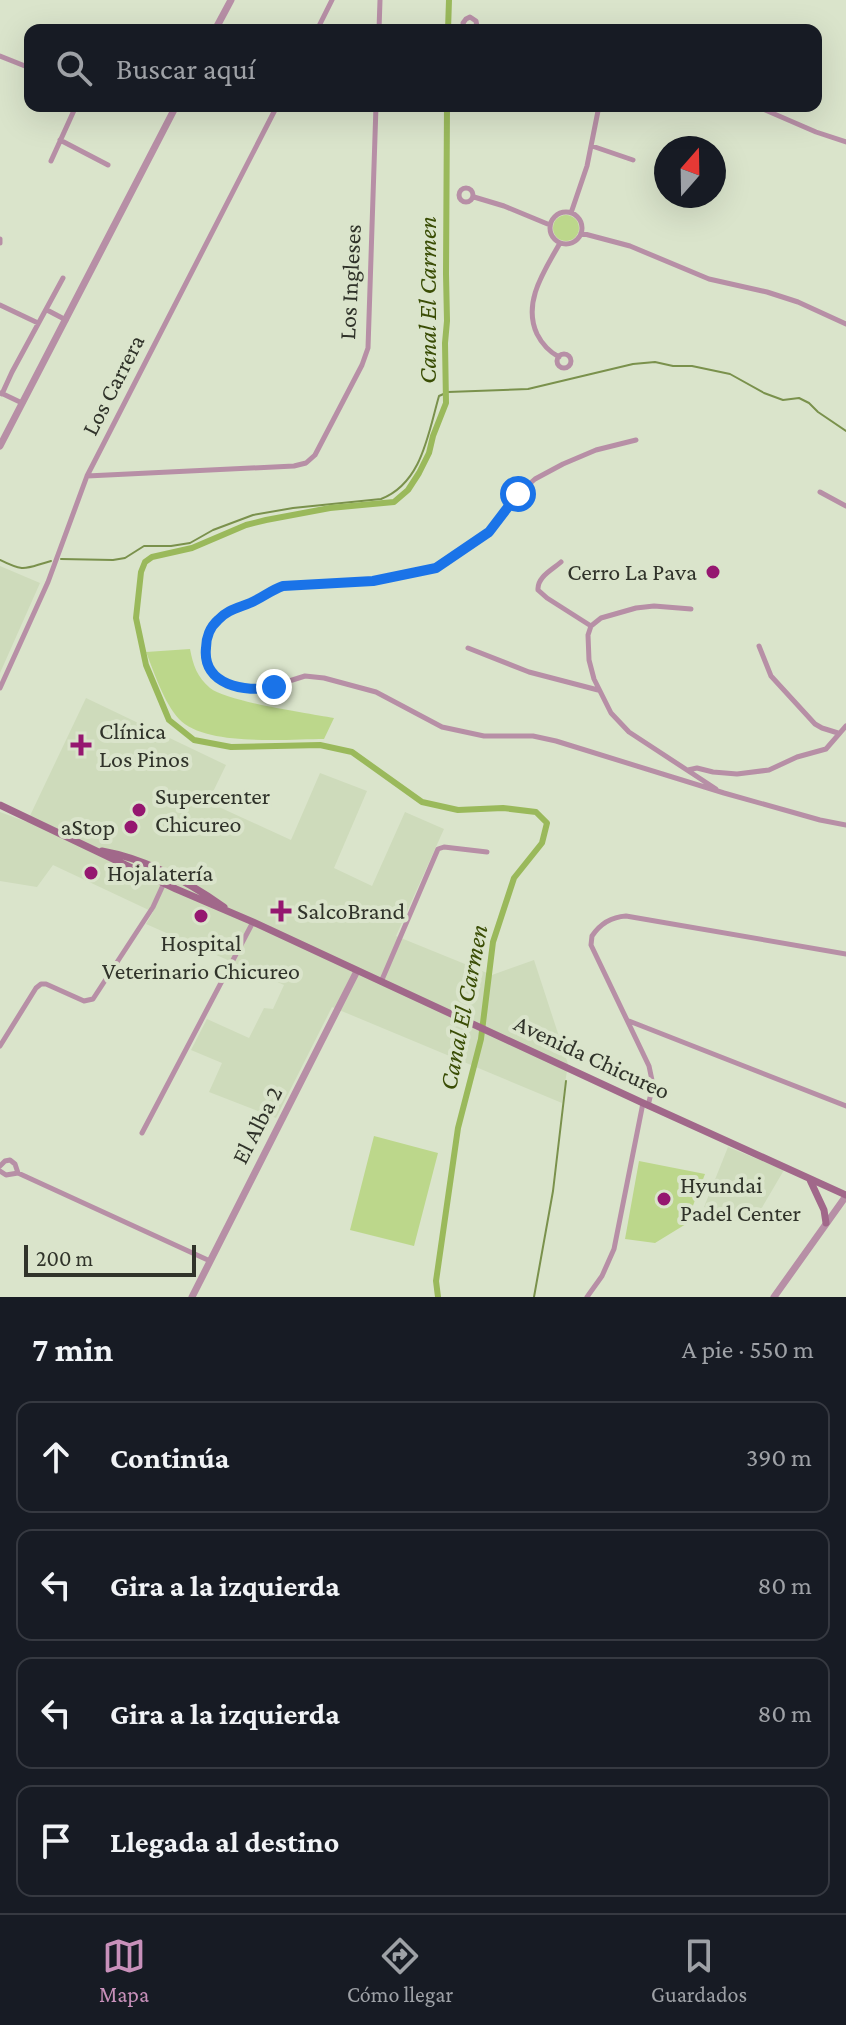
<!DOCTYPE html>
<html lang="es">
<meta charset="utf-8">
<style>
body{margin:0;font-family:"Crimson Pro",serif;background:#20242c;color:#f1f3f6}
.compass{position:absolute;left:654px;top:136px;width:72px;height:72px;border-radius:50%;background:#171b24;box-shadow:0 8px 32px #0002;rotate:20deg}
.scale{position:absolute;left:24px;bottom:20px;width:172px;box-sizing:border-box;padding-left:8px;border:4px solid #30332a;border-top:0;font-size:22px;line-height:28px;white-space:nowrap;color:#30332a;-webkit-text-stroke:6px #dae4cb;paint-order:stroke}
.stop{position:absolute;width:24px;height:24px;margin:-18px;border:6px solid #1a73e8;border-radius:50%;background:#fff}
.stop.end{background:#1a73e8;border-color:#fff;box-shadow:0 2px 8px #0008}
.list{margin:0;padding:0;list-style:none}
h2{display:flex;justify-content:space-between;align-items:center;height:104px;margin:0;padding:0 32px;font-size:34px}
h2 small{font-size:26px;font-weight:400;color:#9ea1a6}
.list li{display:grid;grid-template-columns:52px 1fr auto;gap:24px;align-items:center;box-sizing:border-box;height:112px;margin:0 16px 16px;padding:0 16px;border:2px solid #363941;border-radius:16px}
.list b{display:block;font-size:30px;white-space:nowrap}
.list em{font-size:26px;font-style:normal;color:#9ea1a6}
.icon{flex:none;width:44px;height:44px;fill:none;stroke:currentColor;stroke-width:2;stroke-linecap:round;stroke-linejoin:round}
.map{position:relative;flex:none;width:846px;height:1297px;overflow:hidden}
.search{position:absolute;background:#171b24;box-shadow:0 8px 32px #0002;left:24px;right:24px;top:24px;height:88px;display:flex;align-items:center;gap:20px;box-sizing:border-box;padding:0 28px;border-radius:16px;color:#9ea1a6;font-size:30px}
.sheet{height:616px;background:#171b24}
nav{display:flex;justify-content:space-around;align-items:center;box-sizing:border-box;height:112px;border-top:2px solid #363941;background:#171b24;font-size:22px;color:#9ea1a6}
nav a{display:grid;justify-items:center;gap:4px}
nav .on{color:#c890ba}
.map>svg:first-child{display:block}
.built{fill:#cedbbb}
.green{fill:#bcd78b}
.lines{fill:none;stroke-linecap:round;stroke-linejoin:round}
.stream{stroke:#7a914c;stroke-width:2}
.canal{stroke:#9ab95b;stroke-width:6}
.minor{stroke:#b78fa6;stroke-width:5}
.tertiary{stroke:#b78fa6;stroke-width:7}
.secondary{stroke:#a1688a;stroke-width:7}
.route{stroke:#1a73e8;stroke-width:10}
.poi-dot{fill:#951770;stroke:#dae4cb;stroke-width:3}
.labels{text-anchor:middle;stroke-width:8;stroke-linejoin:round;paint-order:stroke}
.street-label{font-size:24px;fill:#30332a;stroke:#dae4cb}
.poi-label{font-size:24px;fill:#30332a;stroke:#dae4cb;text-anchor:start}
.water-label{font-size:26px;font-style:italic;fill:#3a4d05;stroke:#dae4cb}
</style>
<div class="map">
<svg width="846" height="1297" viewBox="0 0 846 1297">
<rect width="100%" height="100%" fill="#dae4cb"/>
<path class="built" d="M0,566L40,583L0,673Z
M86,698L226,765L208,802L291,840L320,773L367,791L334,868L372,886L405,812L444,829L396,936L492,975L534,960L568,1064L562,1103L332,1007L276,1118L209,1092L222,1063L191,1050L207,1019L249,1038L264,1008L273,1009L284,985L146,924L153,912L53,865L37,887L0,881V812L27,822Z
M728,1147L784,1170L753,1223L704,1207Z"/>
<path class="green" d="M553 228a13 13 0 1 1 26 0a13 13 0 1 1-26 0Z
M190,649C193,665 197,677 210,688C228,702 308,713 334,718L324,739C288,739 205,747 179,719C164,703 154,672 146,652Z
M374,1136L438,1153L414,1246L350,1230Z
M639,1161L705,1174L686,1224L655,1243L625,1239Z"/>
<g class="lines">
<path class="stream" d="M61,559L113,560L125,558L144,546H171L190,543L213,530L253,515L293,508L381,499C422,483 428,434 439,396L448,392L528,389L633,364L655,362L673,366H692L730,374L764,393L783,400L799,398L809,403L818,412L846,431
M0,560C26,573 25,568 51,561
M534,1297L553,1191L566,1081"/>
<path class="canal" d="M448,30L449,0
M438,1297L436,1281L458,1128L481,1039L493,942L514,878L542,843L547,823L536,812L503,808L458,810L422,802L352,752L320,745L231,747L194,740L169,720L146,665L136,618L141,572L145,562L152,557L192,548L246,525L266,520L330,508L394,502L408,490L419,473L429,453L433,436L446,403L445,343L447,321L446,274L447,106"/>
<path class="minor" d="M317,30L332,0
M379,30L380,0
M465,30L463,23L466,19L470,17L476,21L477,27L482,30
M0,56L30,68
M756,106L816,132L846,142
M60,140L108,165
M592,146L633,160
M51,161L76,106
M459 195a7 7 0 1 1 14 0a7 7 0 1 1-14 0Z
M474,197L504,206L550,225
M550 228a16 16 0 1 1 32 0a16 16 0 1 1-32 0Z
M571,213L587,166L599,106
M581,233L630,246L709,279L767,292L798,302L846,324
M0,239V243
M0,305L38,323
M47,310L66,320
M557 361a7 7 0 1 1 14 0a7 7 0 1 1-14 0Z
M559,357C548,351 542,344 537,334C522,302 545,270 560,243
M1,393L22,403
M2,394L12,372L63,278
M636,440L596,450L563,464L535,479L518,494L489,532L436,568L373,581L283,586L271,590L254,601L225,613L214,624L207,639L205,657L211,672L221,681L241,688L264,689L305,676L324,678L376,692L442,727L484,736H533L556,741L724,793L820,820L846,825
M87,476L294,466L306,463L315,455L362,365L368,348L376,106
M820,492L846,506
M561,562C552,570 537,577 538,590L547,598L591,626
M691,609L654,606L636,608L601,618L591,626L588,635L589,660L594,679L611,713L629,732L716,789
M759,646L771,676L815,724L822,728L838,733
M468,648L529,672L598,690
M0,688L48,582L87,476L277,106
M688,770L697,768L713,772L737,774L769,770L797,757L826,749L846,726
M381,982L438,849L444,847L487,852
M629,1021L846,1106
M0,1046L36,988L41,984H46L84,1001L93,999L153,907L164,883
M648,1106L653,1085L649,1066L591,945L592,936C600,924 611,917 626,916L846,954
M142,1133L253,922
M0,1166L5,1161L10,1160L15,1164L18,1173
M0,1171L6,1175L18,1173L210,1261
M587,1297L602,1276L614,1249L643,1103"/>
<path class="tertiary" d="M215,30L231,0
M0,446L176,106
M192,1297L357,971
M774,1297L846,1196"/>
<path class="secondary" d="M0,805L176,889L253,922L643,1103L846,1195
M102,851C147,859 187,881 224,907
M810,1180L824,1210L826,1223"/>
</g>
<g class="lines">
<path class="route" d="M274,687C245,693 202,685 206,648C206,638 210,627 218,620C227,610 238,608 250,603C262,598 271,590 283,586L373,581L436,568L489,532L518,494"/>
</g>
<g class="poi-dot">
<circle cx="713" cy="572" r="8"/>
<path d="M77 733h8v8h8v8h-8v8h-8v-8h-8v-8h8z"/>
<circle cx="139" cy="810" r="8"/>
<circle cx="131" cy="827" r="8"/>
<circle cx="91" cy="873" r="8"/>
<path d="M277 899h8v8h8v8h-8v8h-8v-8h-8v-8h8z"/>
<circle cx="201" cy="916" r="8"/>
<circle cx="664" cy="1199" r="8"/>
</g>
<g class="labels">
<g class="street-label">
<text transform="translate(350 282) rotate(-87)" y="8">Los Ingleses</text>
<text transform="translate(113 385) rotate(-63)" y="8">Los Carrera</text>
<text transform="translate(592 1057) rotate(25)" y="8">Avenida Chicureo</text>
<text transform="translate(257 1125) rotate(-63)" y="8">El Alba 2</text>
</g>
<g class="poi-label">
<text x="697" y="580" text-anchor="end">Cerro La Pava</text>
<text x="99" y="739">Clínica<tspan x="99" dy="28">Los Pinos</tspan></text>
<text x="155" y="804">Supercenter<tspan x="155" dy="28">Chicureo</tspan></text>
<text x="115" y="835" text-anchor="end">aStop</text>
<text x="107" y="881">Hojalatería</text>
<text x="297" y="919">SalcoBrand</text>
<text x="201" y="951" text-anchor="middle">Hospital<tspan x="201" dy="28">Veterinario Chicureo</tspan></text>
<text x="680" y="1193">Hyundai<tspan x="680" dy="28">Padel Center</tspan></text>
</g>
<g class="water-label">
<text transform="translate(427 300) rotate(-90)" y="9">Canal El Carmen</text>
<text transform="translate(463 1007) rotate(-79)" y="9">Canal El Carmen</text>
</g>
</g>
</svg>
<svg class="compass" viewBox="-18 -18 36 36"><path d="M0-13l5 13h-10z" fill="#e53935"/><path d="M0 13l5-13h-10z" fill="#9ea1a6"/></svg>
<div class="scale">200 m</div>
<div class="stop" style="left:518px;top:494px"></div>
<div class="stop end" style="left:274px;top:687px"></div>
<div class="search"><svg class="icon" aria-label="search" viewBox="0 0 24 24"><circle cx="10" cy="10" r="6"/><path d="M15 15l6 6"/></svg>Buscar aquí</div>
</div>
<section class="sheet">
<h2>7 min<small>A pie · 550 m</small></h2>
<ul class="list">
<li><svg class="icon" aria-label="ahead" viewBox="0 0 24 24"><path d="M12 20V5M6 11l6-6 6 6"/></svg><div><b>Continúa</b></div><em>390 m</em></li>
<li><svg class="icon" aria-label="left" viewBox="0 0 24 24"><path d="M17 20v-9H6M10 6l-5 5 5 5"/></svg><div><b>Gira a la izquierda</b></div><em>80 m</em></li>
<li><svg class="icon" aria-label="left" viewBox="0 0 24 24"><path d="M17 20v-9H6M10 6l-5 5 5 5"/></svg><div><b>Gira a la izquierda</b></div><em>80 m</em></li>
<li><svg class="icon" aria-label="arrive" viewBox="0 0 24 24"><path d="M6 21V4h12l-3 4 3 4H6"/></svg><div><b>Llegada al destino</b></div></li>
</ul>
</section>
<nav>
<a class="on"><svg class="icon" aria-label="map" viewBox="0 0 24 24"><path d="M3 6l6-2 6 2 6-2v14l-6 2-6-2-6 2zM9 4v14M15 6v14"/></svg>Mapa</a>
<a><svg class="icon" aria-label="directions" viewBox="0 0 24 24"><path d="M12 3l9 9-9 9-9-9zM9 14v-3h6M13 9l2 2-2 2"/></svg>Cómo llegar</a>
<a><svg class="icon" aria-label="saved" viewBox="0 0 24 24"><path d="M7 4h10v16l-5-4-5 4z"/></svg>Guardados</a>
</nav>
